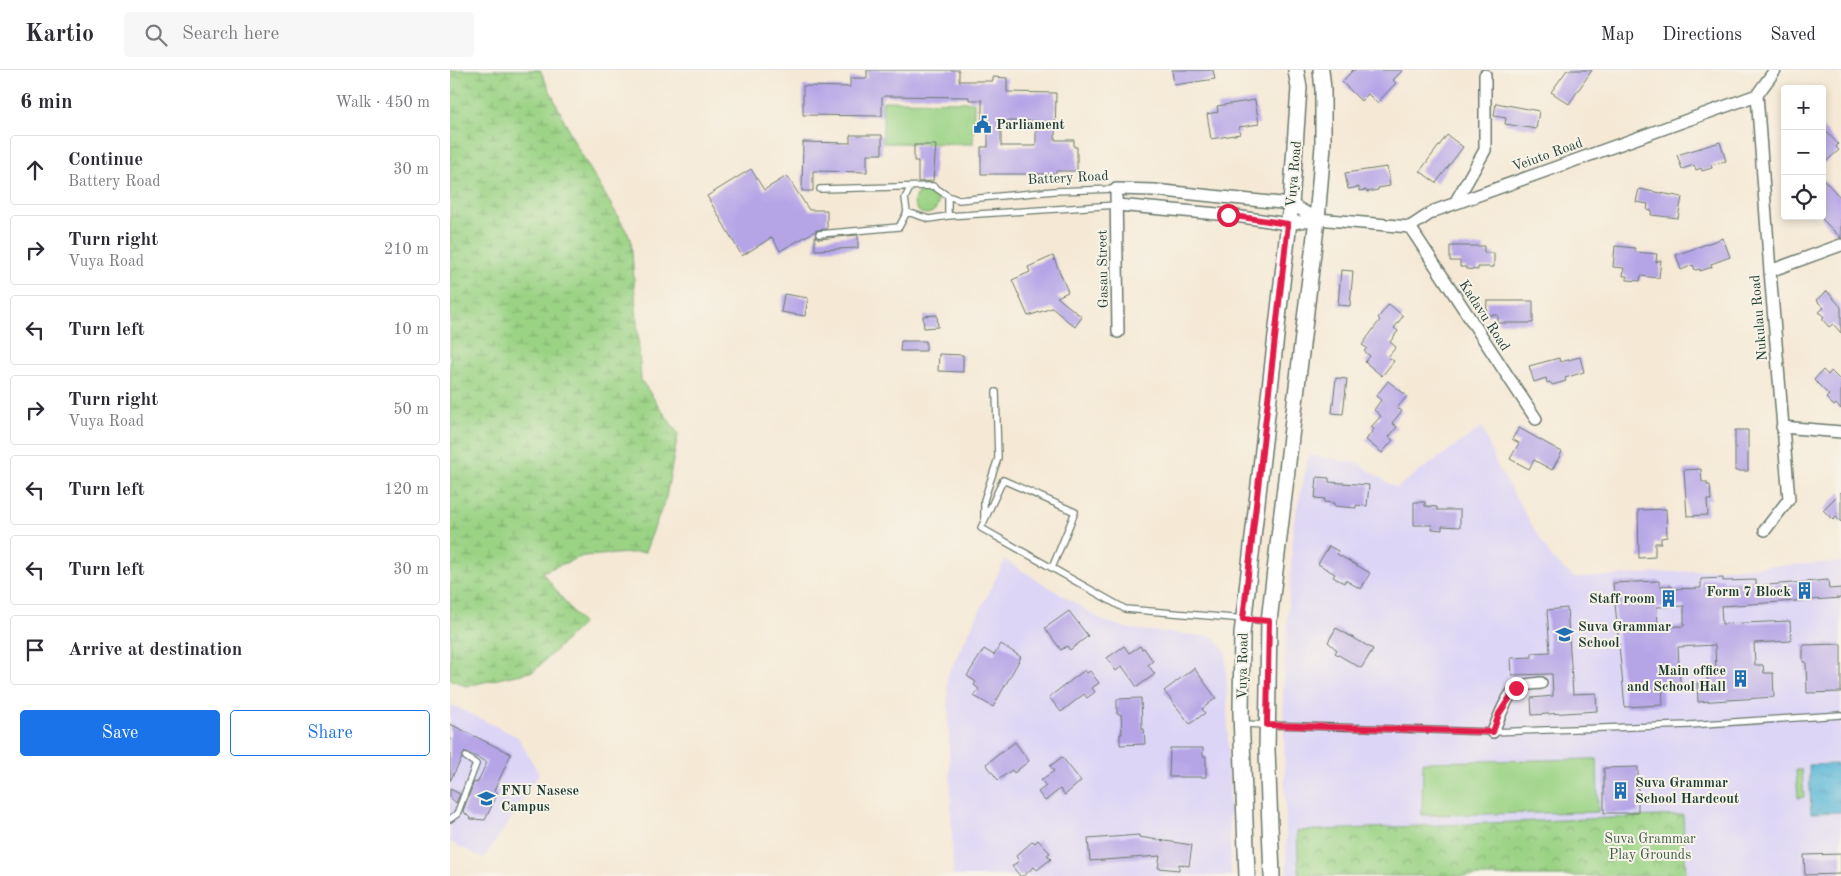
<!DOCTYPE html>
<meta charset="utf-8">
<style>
body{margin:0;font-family:"Old Standard TT",serif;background:#f7f7f7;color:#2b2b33}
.controls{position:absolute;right:15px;top:15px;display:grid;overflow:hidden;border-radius:5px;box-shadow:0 2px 8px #0003}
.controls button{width:45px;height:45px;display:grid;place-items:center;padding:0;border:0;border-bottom:1px solid #e1e1e2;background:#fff;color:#2b2b33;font:25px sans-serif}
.stop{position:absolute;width:15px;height:15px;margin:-11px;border:4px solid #e11d48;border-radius:50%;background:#fff}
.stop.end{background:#e11d48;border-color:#fff;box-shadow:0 1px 5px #0008}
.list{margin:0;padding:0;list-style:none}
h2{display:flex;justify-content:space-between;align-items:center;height:65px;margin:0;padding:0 20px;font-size:21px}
h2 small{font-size:16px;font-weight:400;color:#7c7c81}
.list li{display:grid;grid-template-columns:32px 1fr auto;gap:15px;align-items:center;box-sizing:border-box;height:70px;margin:0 10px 10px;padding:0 10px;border:1px solid #e1e1e2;border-radius:5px}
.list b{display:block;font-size:19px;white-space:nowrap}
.list p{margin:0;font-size:16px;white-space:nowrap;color:#7c7c81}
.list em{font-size:16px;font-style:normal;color:#7c7c81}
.actions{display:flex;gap:10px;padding:15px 20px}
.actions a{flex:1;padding:11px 0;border:1px solid #1a73e8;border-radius:5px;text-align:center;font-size:18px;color:#1a73e8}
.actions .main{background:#1a73e8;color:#fff}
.icon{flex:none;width:28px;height:28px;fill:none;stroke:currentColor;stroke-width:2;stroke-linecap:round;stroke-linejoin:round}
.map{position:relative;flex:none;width:1391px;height:806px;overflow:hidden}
header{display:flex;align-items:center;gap:30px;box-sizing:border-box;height:70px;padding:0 25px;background:#fff;border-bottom:1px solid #e1e1e2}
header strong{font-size:24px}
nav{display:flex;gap:28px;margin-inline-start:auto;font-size:18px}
.search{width:350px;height:45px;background:#f7f7f7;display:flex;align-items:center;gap:12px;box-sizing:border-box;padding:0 18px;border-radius:5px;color:#7c7c81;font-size:19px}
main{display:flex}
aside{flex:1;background:#fff}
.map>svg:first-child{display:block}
.built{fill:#ddd5f6}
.grass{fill:#9bd385;stroke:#5d885c}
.wetland{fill:url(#wetland-marsh);stroke:#5d885c}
.park{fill:url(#park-crowns);stroke:#5d885c}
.water{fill:url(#water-ripples);stroke:#3b7a85}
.building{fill:#b5a5e7;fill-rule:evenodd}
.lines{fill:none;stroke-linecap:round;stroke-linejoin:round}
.service-casing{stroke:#6a796c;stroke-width:8}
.minor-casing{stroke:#6a796c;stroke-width:14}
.secondary-casing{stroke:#6a796c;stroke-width:18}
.service{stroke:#fff;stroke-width:5.5}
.minor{stroke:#fff;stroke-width:11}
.secondary{stroke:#fff;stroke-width:15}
.route{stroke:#e11d48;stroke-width:6}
.labels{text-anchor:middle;stroke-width:4;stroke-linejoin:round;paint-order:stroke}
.poi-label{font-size:14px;font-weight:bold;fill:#1f3d34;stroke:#f7f3e8;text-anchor:start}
.street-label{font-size:14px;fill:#1f3d34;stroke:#f7f3e8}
.park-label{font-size:14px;fill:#385b44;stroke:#f7f3e8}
</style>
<header>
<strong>Kartio</strong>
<div class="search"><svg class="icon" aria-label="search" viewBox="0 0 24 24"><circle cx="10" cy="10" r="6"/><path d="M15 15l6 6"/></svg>Search here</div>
<nav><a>Map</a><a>Directions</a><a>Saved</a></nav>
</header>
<main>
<aside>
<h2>6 min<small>Walk · 450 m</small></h2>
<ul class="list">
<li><svg class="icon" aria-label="ahead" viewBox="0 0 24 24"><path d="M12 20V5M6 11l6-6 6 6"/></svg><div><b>Continue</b><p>Battery Road</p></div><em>30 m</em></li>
<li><svg class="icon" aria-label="right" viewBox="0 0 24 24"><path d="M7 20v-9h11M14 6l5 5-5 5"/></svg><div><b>Turn right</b><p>Vuya Road</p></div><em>210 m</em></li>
<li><svg class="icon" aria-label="left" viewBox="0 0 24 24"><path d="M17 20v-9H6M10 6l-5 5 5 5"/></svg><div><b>Turn left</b></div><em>10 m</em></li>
<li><svg class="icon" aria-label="right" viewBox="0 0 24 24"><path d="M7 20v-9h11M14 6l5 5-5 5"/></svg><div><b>Turn right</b><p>Vuya Road</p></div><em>50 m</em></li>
<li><svg class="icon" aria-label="left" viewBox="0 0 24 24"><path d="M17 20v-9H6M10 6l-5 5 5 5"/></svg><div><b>Turn left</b></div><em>120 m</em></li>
<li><svg class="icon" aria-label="left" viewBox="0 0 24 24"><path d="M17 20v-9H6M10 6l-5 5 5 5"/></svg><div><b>Turn left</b></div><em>30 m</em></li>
<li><svg class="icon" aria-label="arrive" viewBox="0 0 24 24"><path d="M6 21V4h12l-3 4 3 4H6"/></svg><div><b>Arrive at destination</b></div></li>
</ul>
<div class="actions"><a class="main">Save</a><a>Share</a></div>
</aside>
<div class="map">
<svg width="1391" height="806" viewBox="0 0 1391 806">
<defs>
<pattern id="wetland-marsh" width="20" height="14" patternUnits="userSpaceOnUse" patternTransform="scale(1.25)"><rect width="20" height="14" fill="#9bd385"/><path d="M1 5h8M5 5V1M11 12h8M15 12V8" fill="none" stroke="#7eac6e"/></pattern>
<pattern id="park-crowns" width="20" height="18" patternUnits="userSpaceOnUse" patternTransform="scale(1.25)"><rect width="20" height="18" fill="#9bd385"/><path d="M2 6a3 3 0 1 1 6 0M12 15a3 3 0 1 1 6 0" fill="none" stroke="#7eac6e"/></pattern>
<pattern id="water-ripples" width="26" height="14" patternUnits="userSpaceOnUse" patternTransform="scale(1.25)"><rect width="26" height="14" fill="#57b6d6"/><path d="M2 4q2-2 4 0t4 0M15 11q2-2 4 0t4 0" fill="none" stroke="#4795ae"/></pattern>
</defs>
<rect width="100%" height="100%" fill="#f7f3e8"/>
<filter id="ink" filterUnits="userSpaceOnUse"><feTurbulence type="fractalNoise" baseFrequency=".02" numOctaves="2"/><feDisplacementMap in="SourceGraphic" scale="10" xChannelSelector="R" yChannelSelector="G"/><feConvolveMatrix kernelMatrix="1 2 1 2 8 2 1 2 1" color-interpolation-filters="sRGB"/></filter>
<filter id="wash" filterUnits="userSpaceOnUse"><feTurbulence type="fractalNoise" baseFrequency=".0096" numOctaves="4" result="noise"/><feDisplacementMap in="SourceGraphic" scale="20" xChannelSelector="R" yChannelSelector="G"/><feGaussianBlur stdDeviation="1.12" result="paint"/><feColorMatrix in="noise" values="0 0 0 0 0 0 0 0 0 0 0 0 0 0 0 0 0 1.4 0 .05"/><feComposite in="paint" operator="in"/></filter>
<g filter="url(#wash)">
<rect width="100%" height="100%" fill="#f5e9d5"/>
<path class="built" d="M1032,357L1047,395L1086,462L1102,488L1124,508L1391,492V806H837L833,620L844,451L859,385L908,393L946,418Z
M555,490L654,551L680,559L764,567L776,582L781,806H503L497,606Z
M0,634L68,667L89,704L59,752L34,788L0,772Z"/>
<path class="grass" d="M433,31L524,32L523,74L433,73Z
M464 132a12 12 0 1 1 24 0a12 12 0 1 1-24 0Z
M1147,689L1148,742L972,745L973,692Z
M1346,700H1352L1354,727L1348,728Z"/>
<path class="wetland" d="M0,0H90L126,75L181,169L191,310L228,364L216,427L195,482L133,486L92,502L132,554L84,601L16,616L0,609Z"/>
<path class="park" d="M1233,745L1236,806H849L847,761Z"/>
<path class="water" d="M1388,694L1391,742L1361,743L1359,695Z"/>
<g id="blocks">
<path class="building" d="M417,0H509V11H543V7L557,8V22L606,23L605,70H624V77H627V101H606V104H531V77H538V51H532V30H519V27L434,26L432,28V46L353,45V16L400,17V8H417ZM551,51H586V76H551Z
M722,0H763L765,9L724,15Z
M903,0H953L943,10L946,13L927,33L918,24L911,31L892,12Z
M1117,0H1142L1119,34L1101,22Z
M805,30L809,54L789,57L790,64L761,69L757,44L768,42L767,36Z
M1046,33L1089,41L1086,59L1055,54L1056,48L1044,46Z
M1372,57L1388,74L1386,77L1389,80L1372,95Z
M400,65H432V84H417V102L363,101V121H352L353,72L400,73Z
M997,65L1013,77L986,113L970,101Z
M1270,72L1276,91L1261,95L1262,98L1252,101L1251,98L1246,100L1244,95L1232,99L1227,85Z
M464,75H486L483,111L468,112V91H464Z
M937,97L940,116L928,118V120L917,122L916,120L909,121V117L898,119L895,103Z
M301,99L314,120L337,106L359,140H377V159L367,160L330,181L322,167L292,186L257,126Z
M1372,108L1391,128V168L1372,149Z
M1189,119L1232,127L1228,148L1201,145L1202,141L1197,140L1198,134L1186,132Z
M408,165V178L365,180V166L369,169Z
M1273,168L1280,187L1261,194L1262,197L1250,201V199L1245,200L1243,195L1231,200L1226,185Z
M1000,176H1034V183H1044V197H1028V200L1016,199V197H1010V191H1000Z
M1165,176L1185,178V182L1207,184L1206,192L1211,190L1209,208L1191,206L1190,211L1177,210V206H1173L1174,198L1163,197Z
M603,186L618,222L607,227L632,247L625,257L602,238L578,246L562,210L580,202L578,197Z
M891,200L903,201L900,236L888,235Z
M1377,221L1391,237V263L1383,254L1379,257L1372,249L1374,247L1369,242L1374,238L1366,230Z
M334,224L358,228L355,246L331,242Z
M1037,231H1083V253H1048V245H1036Z
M939,234L953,246L944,258L948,261L940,272L946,277L938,287L944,291L932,306L915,292L920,286L914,281L917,278L912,275L930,250L928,248Z
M487,245L488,257L474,258L473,246Z
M451,271H476V281H450Z
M489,284L513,285V302L488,301Z
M1130,287L1134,302L1115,308L1116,311L1102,315L1100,312L1097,313L1096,308L1084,312L1079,296L1109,288L1110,292Z
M1373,300L1378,305L1381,301L1391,311V339L1386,334L1384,336L1376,328L1379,325L1364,310Z
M886,308L897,309L893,344L882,343Z
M938,311L957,326L947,338L952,341L942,353L947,357L939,367L943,370L932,383L916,370L924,359L921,357L931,346L924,340L931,330L926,326Z
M1069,358L1112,382L1102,400L1084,390L1079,399L1060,389L1069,373L1062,369Z
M1285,360H1298V401H1285Z
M1251,399L1252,412H1257V415H1260L1261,430H1257L1258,445L1237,446L1234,400Z
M867,407L879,408V412L919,415L917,436L906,435V438L884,436V433L874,432L875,429L865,428Z
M1391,422V452L1386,447L1383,450L1373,440Z
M964,432H975V436L987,437V440H1010V457L992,456V460L982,459V455H964Z
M1216,439L1217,467L1211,468V473H1205V487L1189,488L1188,440Z
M879,476L888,481L887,484L920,503L911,519L895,510L894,513L883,507L885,504L868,494Z
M1273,508V511L1306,510V516L1378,510L1379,519L1391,518V528L1271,536L1272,554L1340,551L1341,571L1304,573L1305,595H1313L1314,603H1323L1324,627L1248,632L1247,613L1258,612L1257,603L1266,602L1265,575L1228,577L1230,613L1212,614L1213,635L1175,637L1163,513L1209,511L1210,516H1222V519L1251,518V509ZM1234,536V556L1208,557L1207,537Z
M1117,538L1123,624L1146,623L1147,641L1082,645L1081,628L1103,626L1102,604L1062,605L1061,588L1082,587V583L1100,582L1097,540Z
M619,541L638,566L620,580L617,576L611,580L595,558Z
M886,558L923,579L912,597L911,598L885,583L887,580L878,572Z
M551,574L571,587L543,637L524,626L529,619L524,615L526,612L517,606L534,579L544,585Z
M1391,574V622L1357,623L1356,592H1353V575Z
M674,576L679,583L690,576L692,579L694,578L703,591L698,595L705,604L687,617L672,596L666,601L657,588Z
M744,598L766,628L752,639L755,643L740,654L714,621Z
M635,600L637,603L640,601L649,613L642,618L645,622L637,628L634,624L611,642L599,627Z
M691,628L692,659H694L695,674L670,675V664H672L671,644H667V629Z
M0,654L61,684L44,721L48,723L35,750L21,749L13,741L24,712L27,713L37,692L15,682L0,711Z
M565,672L579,691L564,703L562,700L548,710L536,694Z
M720,678H753V686H756V707H719Z
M612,687L631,711L615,725L610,719L595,731L588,722L596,716L591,710L604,701L600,696Z
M1188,697V743H1154V698Z
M0,719L10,724L6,733L0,727Z
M689,765V767L742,775L739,796L729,794V800L708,798L710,786L640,791L638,769Z
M588,770L600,783L597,785L601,789L587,800L584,797L573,806H570L562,796L569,791L566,786L583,771L585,773Z
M1391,784V804L1355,805L1354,785Z"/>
</g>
</g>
<g filter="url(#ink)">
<use href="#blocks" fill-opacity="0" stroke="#6a796c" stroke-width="1"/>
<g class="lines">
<defs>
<path id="service" d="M370,119L483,116L498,126L509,130L604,121L666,119
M457,142L479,149L498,146L667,135
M498,146V126
M369,164L449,157L457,142L455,128L460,118
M534,451V430L548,388L546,322
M602,498L625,442L553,410L531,458L675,539L819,551
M792,654L1043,662L1239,655L1391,645
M0,749L7,744L26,694L16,687"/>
<path id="minor" d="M1307,25L1320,201L1339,429L1315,460
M1005,133L1035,80V5
M667,135L779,145L838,154L867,149L960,157L984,141L1307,25L1325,0
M960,157L1086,349
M1320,201L1391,175
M668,262L666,119L704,120L841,134L867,149
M1332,357L1391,362
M1043,662C1047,652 1058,622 1068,617C1075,614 1083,614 1091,613"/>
<path id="secondary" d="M797,806L791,643L792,564L841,134L849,18L846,0
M822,806L817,680L819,551L867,149L873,76V19L871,0"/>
</defs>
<use href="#service" class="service-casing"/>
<use href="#minor" class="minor-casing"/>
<use href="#secondary" class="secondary-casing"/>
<use href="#service" class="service"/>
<use href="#minor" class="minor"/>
<use href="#secondary" class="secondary"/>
</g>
</g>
<g class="lines" filter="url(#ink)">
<path class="route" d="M778,145L838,154L793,549L819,551L817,655L1043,662L1049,644L1066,618"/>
</g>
<defs>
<symbol id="civic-bare" viewBox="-9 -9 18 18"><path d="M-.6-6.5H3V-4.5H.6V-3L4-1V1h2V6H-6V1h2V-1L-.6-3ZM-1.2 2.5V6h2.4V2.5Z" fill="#1f6fb2" stroke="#f7f3e8" stroke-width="2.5" paint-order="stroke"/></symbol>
<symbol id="building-bare" viewBox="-9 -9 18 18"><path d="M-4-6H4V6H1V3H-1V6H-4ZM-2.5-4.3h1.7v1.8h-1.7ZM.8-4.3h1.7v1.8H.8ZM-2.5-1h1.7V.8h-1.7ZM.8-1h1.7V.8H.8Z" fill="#1f6fb2" stroke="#f7f3e8" stroke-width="2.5" paint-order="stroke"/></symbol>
<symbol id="school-bare" viewBox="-9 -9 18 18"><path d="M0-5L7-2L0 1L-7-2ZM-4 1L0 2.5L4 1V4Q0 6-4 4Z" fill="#1f6fb2" stroke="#f7f3e8" stroke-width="2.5" paint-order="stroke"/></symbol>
<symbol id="university-bare" viewBox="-9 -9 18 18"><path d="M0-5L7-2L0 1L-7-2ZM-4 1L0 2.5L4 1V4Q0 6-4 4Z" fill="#1f6fb2" stroke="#f7f3e8" stroke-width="2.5" paint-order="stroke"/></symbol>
</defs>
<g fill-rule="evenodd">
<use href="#civic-bare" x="520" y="42" width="25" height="25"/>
<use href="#building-bare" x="1342" y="508" width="25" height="25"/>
<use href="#building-bare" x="1206" y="516" width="25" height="25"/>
<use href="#school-bare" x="1102" y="552" width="25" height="25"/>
<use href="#building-bare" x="1278" y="596" width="25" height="25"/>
<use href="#building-bare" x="1158" y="708" width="25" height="25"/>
<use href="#university-bare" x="24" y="716" width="25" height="25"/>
</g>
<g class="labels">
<g class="poi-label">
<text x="546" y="59">Parliament</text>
<text x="1341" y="526" text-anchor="end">Form 7 Block</text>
<text x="1205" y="533" text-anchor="end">Staff room</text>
<text x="1128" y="561">Suva Grammar<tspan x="1128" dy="16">School</tspan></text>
<text x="1276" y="605" text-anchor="end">Main office<tspan x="1276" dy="16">and School Hall</tspan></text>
<text x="1185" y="717">Suva Grammar<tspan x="1185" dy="16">School Hardcout</tspan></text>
<text x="51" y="725">FNU Nasese<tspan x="51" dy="16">Campus</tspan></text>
</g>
<g class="street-label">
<text transform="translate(1097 84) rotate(-20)" y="5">Veiuto Road</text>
<text transform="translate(843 104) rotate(-85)" y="5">Vuya Road</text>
<text transform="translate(618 107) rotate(-3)" y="5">Battery Road</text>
<text transform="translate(652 199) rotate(-91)" y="5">Gasau Street</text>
<text transform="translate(1035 245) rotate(57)" y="5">Kadavu Road</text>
<text transform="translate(1308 248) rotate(-95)" y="5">Nukulau Road</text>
<text transform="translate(792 596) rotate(-89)" y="5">Vuya Road</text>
</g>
<g class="park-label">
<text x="1200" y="773">Suva Grammar<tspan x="1200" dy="16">Play Grounds</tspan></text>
</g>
</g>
</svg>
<div class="controls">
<button>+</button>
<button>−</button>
<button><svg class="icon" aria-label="locate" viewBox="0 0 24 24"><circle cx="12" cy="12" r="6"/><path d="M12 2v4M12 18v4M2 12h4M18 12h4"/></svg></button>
</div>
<div class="stop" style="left:778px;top:145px"></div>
<div class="stop end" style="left:1066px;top:618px"></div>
</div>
</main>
